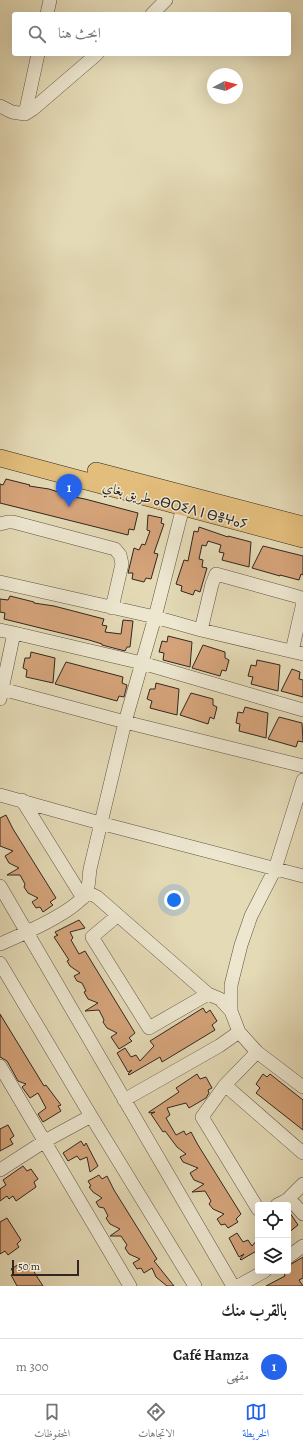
<!DOCTYPE html>
<html lang="ar">
<meta charset="utf-8">
<style>
body{margin:0;font-family:Alegreya,Amiri,"Noto Sans Tifinagh",serif;background:#f2f2f2;color:#202124;direction:rtl}
.controls{position:absolute;right:12px;bottom:12px;display:grid;overflow:hidden;border-radius:4px;box-shadow:0 4px 16px #0002}
.controls button{width:36px;height:36px;display:grid;place-items:center;padding:0;border:0;border-bottom:1px solid #e0e0e0;background:#fff;color:#202124;font:20px sans-serif}
.compass{position:absolute;left:207px;top:68px;width:36px;height:36px;border-radius:50%;background:#fff;box-shadow:0 4px 16px #0002;rotate:83deg}
.scale{position:absolute;left:12px;bottom:10px;width:67px;box-sizing:border-box;padding-left:4px;border:2px solid #312620;border-top:0;font-size:11px;line-height:14px;white-space:nowrap;color:#312620;-webkit-text-stroke:3px #ede7d0;paint-order:stroke}
.you{position:absolute;left:174px;top:900px;width:14px;height:14px;margin:-10px;border:3px solid #fff;border-radius:50%;background:#1a73e8;box-shadow:0 0 0 6px #1a73e833}
.badge{display:grid;place-items:center;width:26px;height:26px;border-radius:50%;background:#2563eb;color:#fff;font-size:13px;font-weight:700}
.pin{position:absolute;translate:-50% -33px;filter:drop-shadow(0 1px 2px #0008)}
.pin::after{content:'';position:absolute;top:21px;width:14px;height:12px;background:inherit;clip-path:polygon(0 0,100% 0,50% 100%)}
.list{margin:0;padding:0;list-style:none}
h2{display:flex;justify-content:space-between;align-items:center;height:52px;margin:0;padding:0 16px;font-size:17px}
h2 small{font-size:13px;font-weight:400;color:#757577}
.list li{display:grid;grid-template-columns:26px 1fr auto;gap:12px;align-items:center;box-sizing:border-box;height:56px;padding:0 16px;border-top:1px solid #e0e0e0}
.list b{display:block;font-size:15px;white-space:nowrap}
.list p{margin:0;font-size:13px;white-space:nowrap;color:#757577}
.list em{font-size:13px;font-style:normal;color:#757577}
.icon{flex:none;width:22px;height:22px;fill:none;stroke:currentColor;stroke-width:2;stroke-linecap:round;stroke-linejoin:round}
.map{position:relative;flex:none;width:303px;height:1286px;overflow:hidden;direction:ltr}
.search{position:absolute;background:#fff;box-shadow:0 4px 16px #0002;left:12px;right:12px;top:12px;height:44px;display:flex;align-items:center;gap:10px;box-sizing:border-box;padding:0 14px;border-radius:4px;color:#757577;font-size:15px}
.sheet{height:108px;background:#fff}
nav{display:flex;justify-content:space-around;align-items:center;box-sizing:border-box;height:56px;border-top:1px solid #e0e0e0;background:#fff;font-size:11px;color:#757577}
nav a{display:grid;justify-items:center;gap:2px}
nav .on{color:#2563eb}
.map>svg:first-child{display:block}
.building{fill:#d5a37a;stroke:#312620}
.lines{fill:none;stroke-linecap:round;stroke-linejoin:round}
.minor-casing{stroke:#5e5346;stroke-width:14}
.major-casing{stroke:#312620;stroke-width:18}
.minor{stroke:#ede7d0;stroke-width:13}
.major{stroke:#e2bd7b;stroke-width:17}
.labels{text-anchor:middle;stroke-width:3;stroke-linejoin:round;paint-order:stroke}
.street-label{font-size:14px;fill:#312620;stroke:#ede7d0}
</style>
<div class="map">
<svg width="303" height="1286" viewBox="0 0 303 1286">
<rect width="100%" height="100%" fill="#e4dab6"/>
<filter id="stains"><feTurbulence type="fractalNoise" baseFrequency=".005" numOctaves="4"/><feColorMatrix values="0 0 0 0 .2 0 0 0 0 .09 0 0 0 0 .02 0 0 0 .5 -.17"/></filter>
<radialGradient id="worn" r=".72"><stop offset=".6" stop-color="#630" stop-opacity="0"/><stop offset="1" stop-color="#630" stop-opacity=".3"/></radialGradient>
<path class="building" d="M6,479L30,485L29,486L49,489L64,494V495L85,499L138,513L134,530L129,529L128,535L0,503V484L3,485Z
M148,515L162,518L161,523L164,524L154,553L158,554L151,579L146,578L144,582L132,579L133,573H128L134,548L139,550L142,544L145,545L150,531L147,530Z
M199,527L228,537V536L251,542L249,567L222,560L224,553L219,552L221,545L208,541L206,546L202,545L199,559L203,560L202,567L207,568L200,592L195,590L193,595L181,591L182,586L176,584L184,560L188,561L194,531L198,532Z
M263,546L303,556V575L301,574L299,580L280,575V576L252,568Z
M10,596L34,602V603L54,606L104,619L102,625L107,626L105,632L121,634L123,620L133,621L130,647H127L125,651L102,645V644L89,640L4,619L5,613L0,612V599L8,600Z
M168,636L192,642L190,667L163,660L164,653L159,652L162,641L167,642Z
M203,645L225,652V658L229,660L226,671L222,670L220,676L192,668Z
M31,652L55,658L53,683L26,677L27,670L23,668L25,658H30Z
M257,660L280,665L278,691L251,684L253,677L248,676L251,665L256,666Z
M66,662L123,677L122,683L127,685L124,697L119,696L117,701L55,684Z
M292,669L300,672L299,679L303,680V697L281,691Z
M156,683L179,689L177,715L150,708L152,701L147,699L150,689H155Z
M191,693L213,699V705L217,707L214,719L210,717L208,724L180,715Z
M245,707L268,713L266,738L239,731L240,724L236,723L238,712L243,713Z
M279,717L302,723L303,742L298,741L296,747L268,739Z
M6,815L13,829L56,898L50,902L53,905L43,912L40,907L36,908L32,902L38,898L28,893L24,887L25,884L20,875H7L19,868L9,863L5,856L13,851L0,846V818Z
M79,920L85,928L70,932L73,938L71,940L79,954L85,951L135,1033L129,1038L132,1041L119,1049L111,1037L117,1033L107,1028L103,1022L104,1020L99,1010L85,1011L98,1003L88,999L84,992L86,991L82,983L77,981L74,976L80,973L70,966L67,961L69,960L54,937L58,935H57L55,932Z
M203,1008L206,1013L210,1010L217,1021L212,1025L215,1030L162,1062L160,1057L129,1075L128,1074L132,1070L128,1072L117,1053L125,1048L131,1057L136,1055L140,1061L154,1046L150,1041Z
M0,1014L44,1086L46,1085L61,1105L58,1106L61,1111L43,1122L38,1114L46,1108L38,1093L30,1098L22,1087L26,1084L18,1081L7,1061L0,1057Z
M197,1074L200,1079L206,1077L212,1088L208,1090L209,1093L206,1098L189,1108L186,1103L167,1108L170,1115L166,1118L176,1135L184,1131L186,1135L191,1132L198,1145L241,1214L236,1219L238,1222L228,1228L225,1224L221,1225L217,1219L224,1214L213,1209L209,1204L211,1201L205,1191L192,1192L204,1184L194,1180L190,1173L198,1168L183,1162L180,1157L186,1154L177,1147L165,1131L163,1132L151,1114L155,1112L149,1113V1112L179,1092L176,1088Z
M263,1074L267,1077L270,1074L303,1100V1130L256,1093L260,1088L256,1084Z
M8,1125L14,1136L10,1139L13,1144L0,1151V1129Z
M81,1141L84,1146L86,1143L98,1166L90,1172L87,1157L80,1160L77,1156L68,1161L63,1153Z
M23,1166L27,1171L31,1169L38,1179L34,1182L36,1187L16,1201L13,1196L9,1199L7,1196L0,1201V1189L6,1185L3,1180Z
M99,1175L102,1179L107,1176L114,1190L157,1259L154,1261L174,1286H167L156,1277L152,1268L144,1273L141,1268L137,1269L133,1263L140,1259L129,1254L125,1248L127,1245L121,1236H110L120,1229L110,1224L106,1218L108,1216L104,1208L99,1207L96,1202L102,1198L93,1192L89,1187L91,1186L88,1181Z
M288,1210L298,1225L288,1233Z
M7,1218L21,1240L17,1244L19,1247L8,1255L5,1251L0,1254V1222Z
M237,1233L243,1242L248,1240L252,1246L258,1239V1250L241,1260L240,1259L244,1254L239,1257L229,1238Z
M303,1257V1278L299,1280L303,1286H266L285,1276L283,1271H288V1266Z
M21,1263L25,1267L29,1264L43,1286H17L11,1275L14,1273L11,1269Z"/>
<g class="lines">
<defs>
<path id="minor" d="M47,14L50,0
M152,14L166,0
M0,106L12,112L25,114L33,109L97,54
M25,114L38,54
M0,524L8,522H13L115,549L120,555L122,564L112,608
M0,582L155,617L201,630L303,654
M0,630L14,633L0,699
M201,630L212,584L216,574L299,597L303,600L302,607L292,651
M14,633L142,663L303,710
M2,689L125,722L303,766
M0,795L100,823L303,876
M22,800L83,898
M0,886L233,1286
M87,892L97,897L208,994L220,999L231,1011L239,1032L257,1052L303,1087
M117,916L92,937L149,1028L208,994
M0,944C21,935 75,912 86,893C89,889 89,875 90,869L125,722L155,617L183,507
M0,963L91,1116L195,1286
M231,1011V985L241,945L251,916L275,869L303,780
M257,1052L225,1085L202,1117L258,1209
M0,1066L130,1286
M225,1085L303,1153
M124,1100L219,1046L239,1032
M0,1170L45,1141L91,1116
M287,1200L303,1184
M277,1205L287,1200L295,1205L303,1214
M288,1257L303,1246
M238,1286L265,1271"/>
<path id="major" d="M0,458L303,539
M96,471L303,525"/>
</defs>
<use href="#minor" class="minor-casing"/>
<use href="#major" class="major-casing"/>
<use href="#minor" class="minor"/>
<use href="#major" class="major"/>
</g>
<g class="labels">
<g class="street-label">
<text transform="translate(175 505) rotate(15)" y="5">طريق بغاي ⴰⴱⵔⵉⴷ ⵏ ⴱⴻⵖⴰⵢ</text>
</g>
</g>
<rect width="100%" height="100%" filter="url(#stains)"/>
<rect width="100%" height="100%" fill="url(#worn)"/>
</svg>
<div class="controls">
<button><svg class="icon" aria-label="locate" viewBox="0 0 24 24"><circle cx="12" cy="12" r="6"/><path d="M12 2v4M12 18v4M2 12h4M18 12h4"/></svg></button>
<button><svg class="icon" aria-label="layers" viewBox="0 0 24 24"><path d="M12 4l9 5-9 5-9-5zM3 14l9 5 9-5"/></svg></button>
</div>
<svg class="compass" viewBox="-18 -18 36 36"><path d="M0-13l5 13h-10z" fill="#e53935"/><path d="M0 13l5-13h-10z" fill="#757577"/></svg>
<div class="scale">50 m</div>
<div class="you"></div>
<div class="pin badge" style="left:69px;top:507px">1</div>
<div class="search"><svg class="icon" aria-label="search" viewBox="0 0 24 24"><circle cx="10" cy="10" r="6"/><path d="M15 15l6 6"/></svg>ابحث هنا</div>
</div>
<section class="sheet">
<h2>بالقرب منك<small></small></h2>
<ul class="list">
<li><span class="badge">1</span><div><b>Café Hamza</b><p>مقهى</p></div><em>300 m</em></li>
</ul>
</section>
<nav>
<a class="on"><svg class="icon" aria-label="map" viewBox="0 0 24 24"><path d="M3 6l6-2 6 2 6-2v14l-6 2-6-2-6 2zM9 4v14M15 6v14"/></svg>الخريطة</a>
<a><svg class="icon" aria-label="directions" viewBox="0 0 24 24"><path d="M12 3l9 9-9 9-9-9zM9 14v-3h6M13 9l2 2-2 2"/></svg>الاتجاهات</a>
<a><svg class="icon" aria-label="saved" viewBox="0 0 24 24"><path d="M7 4h10v16l-5-4-5 4z"/></svg>المحفوظات</a>
</nav>
